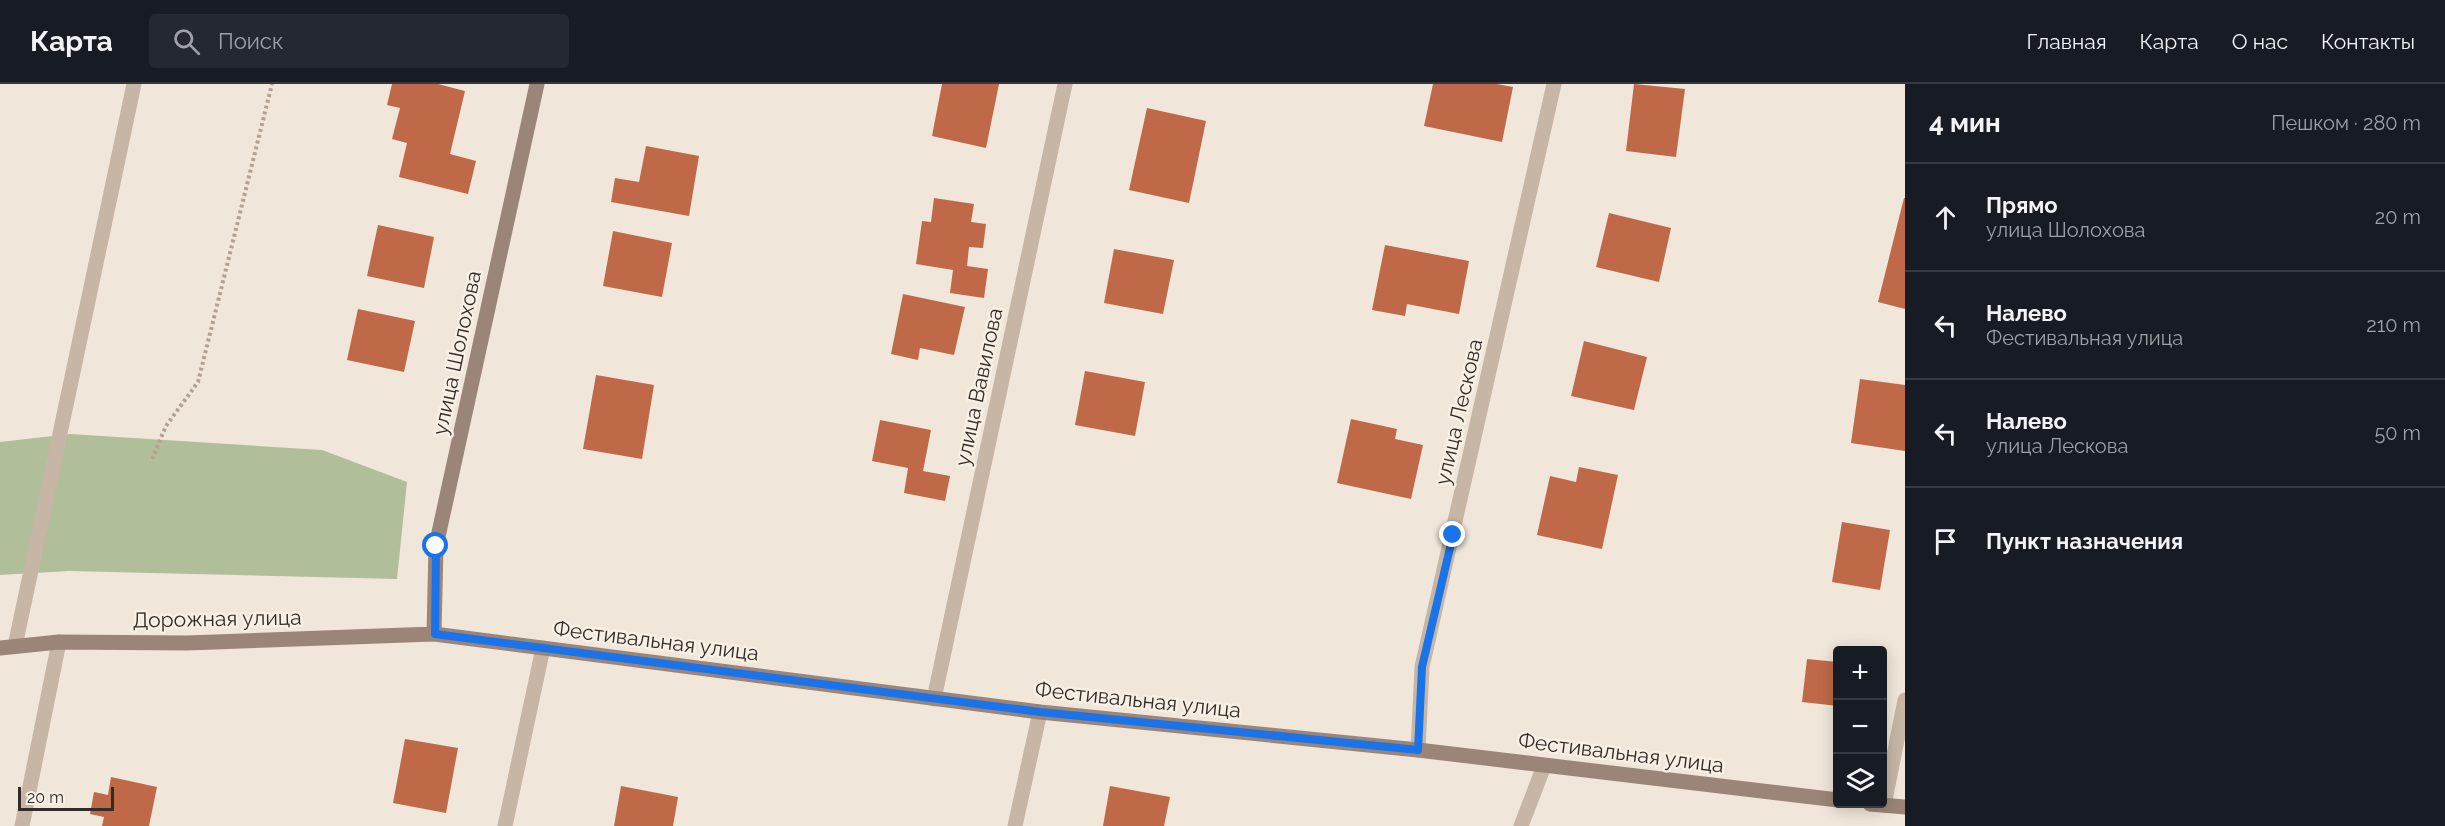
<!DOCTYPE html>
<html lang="ru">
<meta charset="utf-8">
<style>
body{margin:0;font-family:Raleway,sans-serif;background:#242831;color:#f1f3f6}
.controls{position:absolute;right:18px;bottom:18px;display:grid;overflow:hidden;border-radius:6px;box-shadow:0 3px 15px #0003}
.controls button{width:54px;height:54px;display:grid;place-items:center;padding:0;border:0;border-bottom:2px solid #363941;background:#171b24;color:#f1f3f6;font:30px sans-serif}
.scale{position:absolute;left:18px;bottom:15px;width:96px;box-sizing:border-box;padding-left:6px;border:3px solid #332b27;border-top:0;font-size:16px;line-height:21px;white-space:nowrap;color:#332b27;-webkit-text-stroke:4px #f8f0e5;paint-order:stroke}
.stop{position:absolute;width:18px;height:18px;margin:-14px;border:4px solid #1a73e8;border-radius:50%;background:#fff}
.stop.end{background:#1a73e8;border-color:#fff;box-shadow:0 2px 6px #0008}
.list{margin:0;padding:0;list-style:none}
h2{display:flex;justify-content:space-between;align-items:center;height:78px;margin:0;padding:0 24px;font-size:26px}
h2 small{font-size:20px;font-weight:400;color:#9ea1a6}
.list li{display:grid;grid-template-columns:39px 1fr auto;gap:18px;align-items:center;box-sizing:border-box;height:108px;padding:0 24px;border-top:2px solid #363941}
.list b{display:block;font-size:22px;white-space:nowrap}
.list p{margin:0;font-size:20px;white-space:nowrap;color:#9ea1a6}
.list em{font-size:20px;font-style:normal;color:#9ea1a6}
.icon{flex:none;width:33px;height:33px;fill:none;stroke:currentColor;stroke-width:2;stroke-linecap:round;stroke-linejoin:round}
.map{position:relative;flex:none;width:1905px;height:742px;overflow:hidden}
header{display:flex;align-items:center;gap:36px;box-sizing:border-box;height:84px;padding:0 30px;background:#171b24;border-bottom:2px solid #363941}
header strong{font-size:28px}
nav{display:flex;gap:33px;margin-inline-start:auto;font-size:21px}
.search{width:420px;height:54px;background:#242831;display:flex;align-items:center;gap:15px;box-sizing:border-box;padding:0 21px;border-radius:6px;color:#9ea1a6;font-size:22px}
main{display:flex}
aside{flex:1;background:#171b24}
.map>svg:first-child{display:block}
.green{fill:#b0be9a}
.building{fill:#bf6948}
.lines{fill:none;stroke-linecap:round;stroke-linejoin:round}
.path{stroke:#b2a090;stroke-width:4;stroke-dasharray:3 3;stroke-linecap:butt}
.lane{stroke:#c7b6a6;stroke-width:15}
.street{stroke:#c7b6a6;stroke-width:15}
.secondary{stroke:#9a8578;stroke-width:15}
.route{stroke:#1a73e8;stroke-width:8}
.labels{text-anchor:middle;stroke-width:5;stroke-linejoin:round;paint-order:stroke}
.street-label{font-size:21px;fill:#332b27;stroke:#f8f0e5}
</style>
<header>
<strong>Карта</strong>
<div class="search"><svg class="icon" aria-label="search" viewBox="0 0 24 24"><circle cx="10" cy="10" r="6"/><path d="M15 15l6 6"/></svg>Поиск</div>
<nav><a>Главная</a><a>Карта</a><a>О нас</a><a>Контакты</a></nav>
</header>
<main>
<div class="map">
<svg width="1905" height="742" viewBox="0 0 1905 742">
<rect width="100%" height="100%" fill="#f0e6d9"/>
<path class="green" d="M70,350L322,366L407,398L397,495L69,487L0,491V358Z"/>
<path class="building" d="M392,0H438L465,7L450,70L476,77L468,110L399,93L407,59L392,55L400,24L387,21Z
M942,0H999L986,64L932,52Z
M1433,0H1497L1513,3L1502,58L1424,42Z
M1634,0L1685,5L1676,73L1626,67Z
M1147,24L1206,37L1189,119L1129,106Z
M646,62L699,72L689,132L611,118L615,94L639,98Z
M934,114L974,120L971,138L986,140L983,164L969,163L967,182L988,185L984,214L950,209L953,186L916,180L922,137L931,138Z
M1904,114H1905V225L1878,218Z
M1609,129L1671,144L1659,198L1596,183Z
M378,141L434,153L424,204L367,192Z
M613,147L672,159L662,213L603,202Z
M1385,161L1469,177L1459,230L1407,220L1405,232L1372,226Z
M1114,165L1174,176L1163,230L1104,219Z
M903,210L965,223L954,271L920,264L918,276L891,270Z
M358,225L415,237L404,288L347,276Z
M1584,257L1647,273L1634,326L1571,312Z
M1085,287L1145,298L1135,352L1075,341Z
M596,291L654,301L642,375L583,365Z
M1860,295L1905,301V367L1851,359Z
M1351,335L1397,345L1395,355L1423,361L1411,415L1337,399Z
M880,336L931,346L923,387L950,392L945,417L904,409L908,384L872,377Z
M1579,383L1618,391L1602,465L1537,451L1550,392L1576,398Z
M1842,438L1890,446L1880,506L1832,498Z
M1807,575L1838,578V622L1802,618Z
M405,655L458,664L446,729L393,719Z
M111,693L157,703L149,742H102L104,733L90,730L94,708L108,711Z
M621,702L678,713L673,742H614Z
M1110,702L1170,713L1164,742H1103Z"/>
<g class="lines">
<path class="path" d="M152,375L166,342L198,298L272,0"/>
<path class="lane" d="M15,562L134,0"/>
<path class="street" d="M934,615L1065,0
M1418,666L1422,583L1554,0
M1884,721L1905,616
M22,742L59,558
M505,742L543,564
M1015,742L1040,628
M1521,742L1544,682"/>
<path class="secondary" d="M434,550L436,462L537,0
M0,564L59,558L187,559L434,550L1040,628L1418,666L1838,716
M1870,720L1905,723"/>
</g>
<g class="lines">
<path class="route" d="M436,462L435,550L1040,628L1418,666L1422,583L1453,451"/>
</g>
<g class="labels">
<g class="street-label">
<text transform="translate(457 269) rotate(-78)" y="7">улица Шолохова</text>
<text transform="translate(979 303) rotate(-78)" y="7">улица Вавилова</text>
<text transform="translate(1459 328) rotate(-77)" y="7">улица Лескова</text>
<text transform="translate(217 535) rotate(-1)" y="7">Дорожная улица</text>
<text transform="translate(656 557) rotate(7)" y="7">Фестивальная улица</text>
<text transform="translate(1138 616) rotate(6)" y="7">Фестивальная улица</text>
<text transform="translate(1621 669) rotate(7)" y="7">Фестивальная улица</text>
</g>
</g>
</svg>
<div class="controls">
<button>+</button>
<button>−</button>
<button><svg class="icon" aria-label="layers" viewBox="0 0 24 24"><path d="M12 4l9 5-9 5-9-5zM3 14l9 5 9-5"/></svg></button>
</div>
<div class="scale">20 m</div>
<div class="stop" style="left:436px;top:462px"></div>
<div class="stop end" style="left:1453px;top:451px"></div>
</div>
<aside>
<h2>4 мин<small>Пешком · 280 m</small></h2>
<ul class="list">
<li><svg class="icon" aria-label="ahead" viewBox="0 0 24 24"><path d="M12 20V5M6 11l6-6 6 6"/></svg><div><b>Прямо</b><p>улица Шолохова</p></div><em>20 m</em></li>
<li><svg class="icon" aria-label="left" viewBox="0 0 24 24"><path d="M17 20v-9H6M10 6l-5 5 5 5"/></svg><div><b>Налево</b><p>Фестивальная улица</p></div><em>210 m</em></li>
<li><svg class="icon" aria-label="left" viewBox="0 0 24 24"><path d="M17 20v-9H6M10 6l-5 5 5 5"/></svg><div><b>Налево</b><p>улица Лескова</p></div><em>50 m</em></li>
<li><svg class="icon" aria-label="arrive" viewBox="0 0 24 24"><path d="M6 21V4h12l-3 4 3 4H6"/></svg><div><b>Пункт назначения</b></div></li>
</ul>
</aside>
</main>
